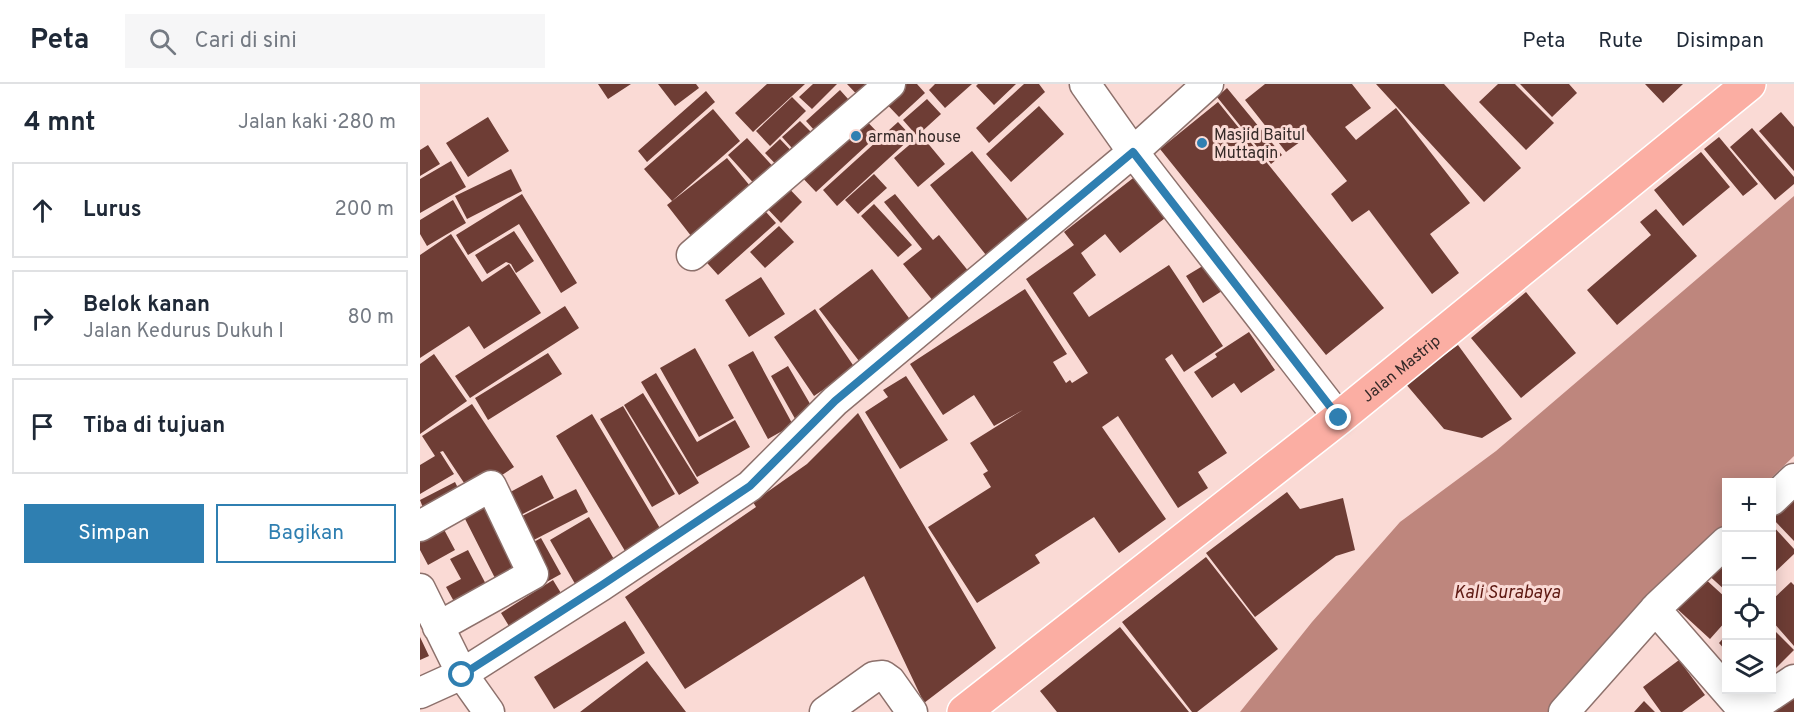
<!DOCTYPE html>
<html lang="id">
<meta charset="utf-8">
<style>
body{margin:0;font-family:Overpass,sans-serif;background:#f6f6f7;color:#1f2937}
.controls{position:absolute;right:18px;bottom:18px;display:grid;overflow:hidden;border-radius:0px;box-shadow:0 3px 15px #0003}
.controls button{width:54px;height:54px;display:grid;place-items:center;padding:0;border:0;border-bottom:2px solid #e0e1e3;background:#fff;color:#1f2937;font:30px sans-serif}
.stop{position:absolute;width:18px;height:18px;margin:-14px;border:4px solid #2f7fb1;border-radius:50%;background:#fff}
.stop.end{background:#2f7fb1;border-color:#fff;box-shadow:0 2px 6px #0008}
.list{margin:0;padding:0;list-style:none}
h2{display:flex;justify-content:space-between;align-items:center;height:78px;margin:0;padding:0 24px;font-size:26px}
h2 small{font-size:20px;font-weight:400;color:#747a83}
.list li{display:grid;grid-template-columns:39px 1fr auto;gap:18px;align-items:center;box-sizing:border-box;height:96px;margin:0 12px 12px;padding:0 12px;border:2px solid #e0e1e3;border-radius:0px}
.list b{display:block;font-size:22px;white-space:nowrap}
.list p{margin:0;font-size:20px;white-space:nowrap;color:#747a83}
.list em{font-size:20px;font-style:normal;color:#747a83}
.actions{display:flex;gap:12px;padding:18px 24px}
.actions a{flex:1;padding:14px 0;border:2px solid #2f7fb1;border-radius:0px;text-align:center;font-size:21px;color:#2f7fb1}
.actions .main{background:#2f7fb1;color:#fff}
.icon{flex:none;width:33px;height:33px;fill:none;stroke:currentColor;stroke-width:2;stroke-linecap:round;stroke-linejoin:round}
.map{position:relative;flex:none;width:1374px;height:628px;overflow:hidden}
header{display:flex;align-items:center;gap:36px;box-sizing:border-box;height:84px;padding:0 30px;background:#fff;border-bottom:2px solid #e0e1e3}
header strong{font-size:28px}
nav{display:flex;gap:33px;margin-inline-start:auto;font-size:21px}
.search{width:420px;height:54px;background:#f6f6f7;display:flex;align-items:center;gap:15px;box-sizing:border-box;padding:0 21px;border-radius:0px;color:#747a83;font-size:22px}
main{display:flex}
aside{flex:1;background:#fff}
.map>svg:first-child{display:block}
.water{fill:#be867d}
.building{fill:#6e3d35}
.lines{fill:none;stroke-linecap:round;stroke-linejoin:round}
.minor-casing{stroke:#8d716c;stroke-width:33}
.major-casing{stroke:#fff;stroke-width:36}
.minor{stroke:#fff;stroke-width:30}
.major{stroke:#fbaea3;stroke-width:33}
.route{stroke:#2f7fb1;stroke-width:8}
.poi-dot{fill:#2f7fb1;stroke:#fadad5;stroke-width:2}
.labels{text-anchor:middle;stroke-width:6;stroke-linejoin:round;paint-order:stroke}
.poi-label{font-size:16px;fill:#352a28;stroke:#fadad5;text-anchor:start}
.street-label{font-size:16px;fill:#352a28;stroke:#fadad5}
.water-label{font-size:18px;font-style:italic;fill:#5e1912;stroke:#fadad5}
</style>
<header>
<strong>Peta</strong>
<div class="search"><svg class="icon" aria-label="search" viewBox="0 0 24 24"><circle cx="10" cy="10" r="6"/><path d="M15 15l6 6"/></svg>Cari di sini</div>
<nav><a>Peta</a><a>Rute</a><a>Disimpan</a></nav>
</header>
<main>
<aside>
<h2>4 mnt<small>Jalan kaki · 280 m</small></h2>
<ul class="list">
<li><svg class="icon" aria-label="ahead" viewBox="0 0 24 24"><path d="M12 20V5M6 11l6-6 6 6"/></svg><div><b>Lurus</b></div><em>200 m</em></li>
<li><svg class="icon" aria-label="right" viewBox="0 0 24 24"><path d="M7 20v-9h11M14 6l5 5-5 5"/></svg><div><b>Belok kanan</b><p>Jalan Kedurus Dukuh I</p></div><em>80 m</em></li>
<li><svg class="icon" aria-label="arrive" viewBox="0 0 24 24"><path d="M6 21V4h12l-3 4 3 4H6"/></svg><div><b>Tiba di tujuan</b></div></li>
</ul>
<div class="actions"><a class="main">Simpan</a><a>Bagikan</a></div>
</aside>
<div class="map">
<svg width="1374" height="628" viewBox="0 0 1374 628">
<rect width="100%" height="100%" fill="#fadad5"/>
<path class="water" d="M1374,112V372L1347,398H1306V440L1140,628H820L892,538L980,438L1076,367Z"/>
<path class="building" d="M178,0H211L188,15Z
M238,0H276L279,4L255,22Z
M347,0H385L333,48L315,29Z
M393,0H417L392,25L379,13Z
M427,0H465L444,18Z
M471,0H497L505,9L479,33L458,11Z
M515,0H552L525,24L509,6Z
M558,0H596L574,21L556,2Z
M604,0H619L625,8L569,59L556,44Z
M845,0H932L951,24L925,43L936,56L976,24L1050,119L1010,150L1039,189L1012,210L949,126L932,138L911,110L927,97L887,47L881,51L884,55L866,68L825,16Z
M956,0H1024L1101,84L1064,118Z
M1078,0H1095L1134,39L1106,66L1059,18Z
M1100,0H1149L1157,9L1132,33Z
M1225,0H1263L1243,19Z
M807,4L862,71L851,80L797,13Z
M420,6L437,25L403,56L386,37Z
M286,7L295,18L227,78L218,67Z
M372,13L386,27L350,62L336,47Z
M507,15L521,30L497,52L483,36Z
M798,18L964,224L906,271L740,65Z
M619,22L644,50L591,98L566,70Z
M293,25L320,57L252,117L224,85Z
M1361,28L1374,43V87L1339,47Z
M439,29L459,50L396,108L376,87Z
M68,33L89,67L48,93L26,59Z
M380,37L401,58L382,75L362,53Z
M478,38L492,53L417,122L403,106Z
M1332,44L1374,93V100L1355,116L1310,63Z
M501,51L525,80L498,103L474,74Z
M1299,53L1338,100L1323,112L1284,65Z
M327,54L358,88L339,105L308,71Z
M360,55L380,76L365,90L345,69Z
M8,61L20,80L0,92V66Z
M552,67L609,137L566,171L510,101Z
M1281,68L1310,103L1263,142L1234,106Z
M307,74L335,108L275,157L247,121Z
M31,77L46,103L0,129V95Z
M91,85L102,107L47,135L35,112Z
M454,90L467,104L438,130L425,116Z
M717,91L749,131L700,169L685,150L661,169L676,191L653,209L669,233L749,181L803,262L764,288L752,270L745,275L807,369L778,388L788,404L758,424L698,332L682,343L746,435L699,469L674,433L615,471L620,479L557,519L508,443L571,403L563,390L568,387L550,359L603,326L574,342L554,311L523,331L490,280L605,205L647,270L633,278L646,299L650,296L652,299L668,289L606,195L654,161L644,148Z
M361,96L382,118L361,139L340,117Z
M102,110L157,199L141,209L99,140L48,171L36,151Z
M475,110L513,156L519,151L554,194L518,223L483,180L502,165L464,118Z
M33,116L46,139L7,162L0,150V136Z
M338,119L356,139L298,191L279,170Z
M454,120L492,161L478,173L441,132Z
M1236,125L1277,172L1197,241L1167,206L1231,151L1220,138Z
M359,142L374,158L345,184L330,168Z
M94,147L114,177L96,189L91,180L86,178L67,190L55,171Z
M31,150L62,198L89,180L121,229L64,265L49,242L0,274V171Z
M786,180L802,207L783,219L766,192Z
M452,185L492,238L439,277L399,225Z
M341,193L365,230L329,253L305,216Z
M1106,208L1156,269L1101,314L1051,254Z
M145,222L159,244L50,314L35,292Z
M395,225L435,284L394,312L354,253Z
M829,248L855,286L821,309L814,299L792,314L774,288L797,273L795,270Z
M1038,261L1092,335L1062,354L1024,345L985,299Z
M275,264L314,334L279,353L240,284Z
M333,267L373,341L348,355L308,281Z
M128,269L142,290L68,336L55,314Z
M14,270L47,317L0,350V280Z
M368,282L396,330L378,340L351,292Z
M236,289L277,358L315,336L330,363L277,393L221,298Z
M486,292L528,356L480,385L445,328L468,313L463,306Z
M223,309L279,399L259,411L204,321Z
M52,320L94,383L52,411L23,367L20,368L34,390L0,410V381L15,372L2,352Z
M203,322L255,410L232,423L180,335Z
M438,329L576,564L504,619L444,492L265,605L205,513L336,423L333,418L387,380Z
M172,330L244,451L208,472L136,352Z
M122,391L134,414L93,435L81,413Z
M35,398L41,410L5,429L0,416Z
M156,405L168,428L104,461L92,437Z
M1374,405V457L1352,434V427Z
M867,408L880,425L923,414L935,466L916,472L835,533L786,469Z
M66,409L105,487L78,500L39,423Z
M169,433L198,482L158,505L130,456Z
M20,438L35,466L8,481L0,466V449Z
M1352,441L1374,465V470L1352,491Z
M121,454L141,490L123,500L103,464Z
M48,466L69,506L37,523L26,503L41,495L30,475Z
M786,473L858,565L777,628H772L702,538Z
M1297,475L1306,485V507L1285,488Z
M1282,492L1306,514V537L1290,555L1254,522Z
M133,496L147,519L95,552L81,529Z
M1371,498L1374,501V562L1352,537V516Z
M205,537L225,569L134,625L114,593Z
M700,543L769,628H637L620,607Z
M1352,544L1374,566L1352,588Z
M1306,551V567L1299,559Z
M0,553L9,572L0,576Z
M1259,576L1285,611L1262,628H1241L1223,603Z
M227,577L266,628H160Z
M1374,610V628H1352Z
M1224,617L1235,628H1214Z"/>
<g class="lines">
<defs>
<path id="minor" d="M665,0L713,68L919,334
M272,171L470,0
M1352,416L1374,395
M0,442L71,402L113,490L18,543
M0,505L42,590L69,628
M1235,525L1325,628
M0,609L42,590L182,501L330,402L415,317L713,68L788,0
M405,628L454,593L463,592L470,597L492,628
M1144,628L1238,522L1306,458
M1326,628L1374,596"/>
<g id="major">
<path id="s1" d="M544,628L919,334L1329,0"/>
</g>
</defs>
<use href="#minor" class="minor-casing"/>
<use href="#major" class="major-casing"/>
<use href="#minor" class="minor"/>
<use href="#major" class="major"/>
</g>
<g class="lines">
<path class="route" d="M42,591L182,501L330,402L415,317L713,68L919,334"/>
</g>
<g class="poi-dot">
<circle cx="436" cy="52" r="6"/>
<circle cx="782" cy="59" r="6"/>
</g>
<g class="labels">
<g class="poi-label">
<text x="794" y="56">Masjid Baitul<tspan x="794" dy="18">Muttaqin</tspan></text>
<text x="448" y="58">arman house</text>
</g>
<g class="street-label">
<text dy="6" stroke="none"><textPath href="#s1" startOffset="556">Jalan Mastrip</textPath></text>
</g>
<g class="water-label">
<text x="1087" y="514">Kali Surabaya</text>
</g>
</g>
</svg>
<div class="controls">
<button>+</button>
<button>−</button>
<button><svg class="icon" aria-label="locate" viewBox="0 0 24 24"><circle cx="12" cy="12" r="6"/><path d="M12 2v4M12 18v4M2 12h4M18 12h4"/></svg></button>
<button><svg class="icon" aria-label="layers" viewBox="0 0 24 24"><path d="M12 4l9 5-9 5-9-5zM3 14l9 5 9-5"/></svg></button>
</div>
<div class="stop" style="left:42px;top:591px"></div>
<div class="stop end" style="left:919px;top:334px"></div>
</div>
</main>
